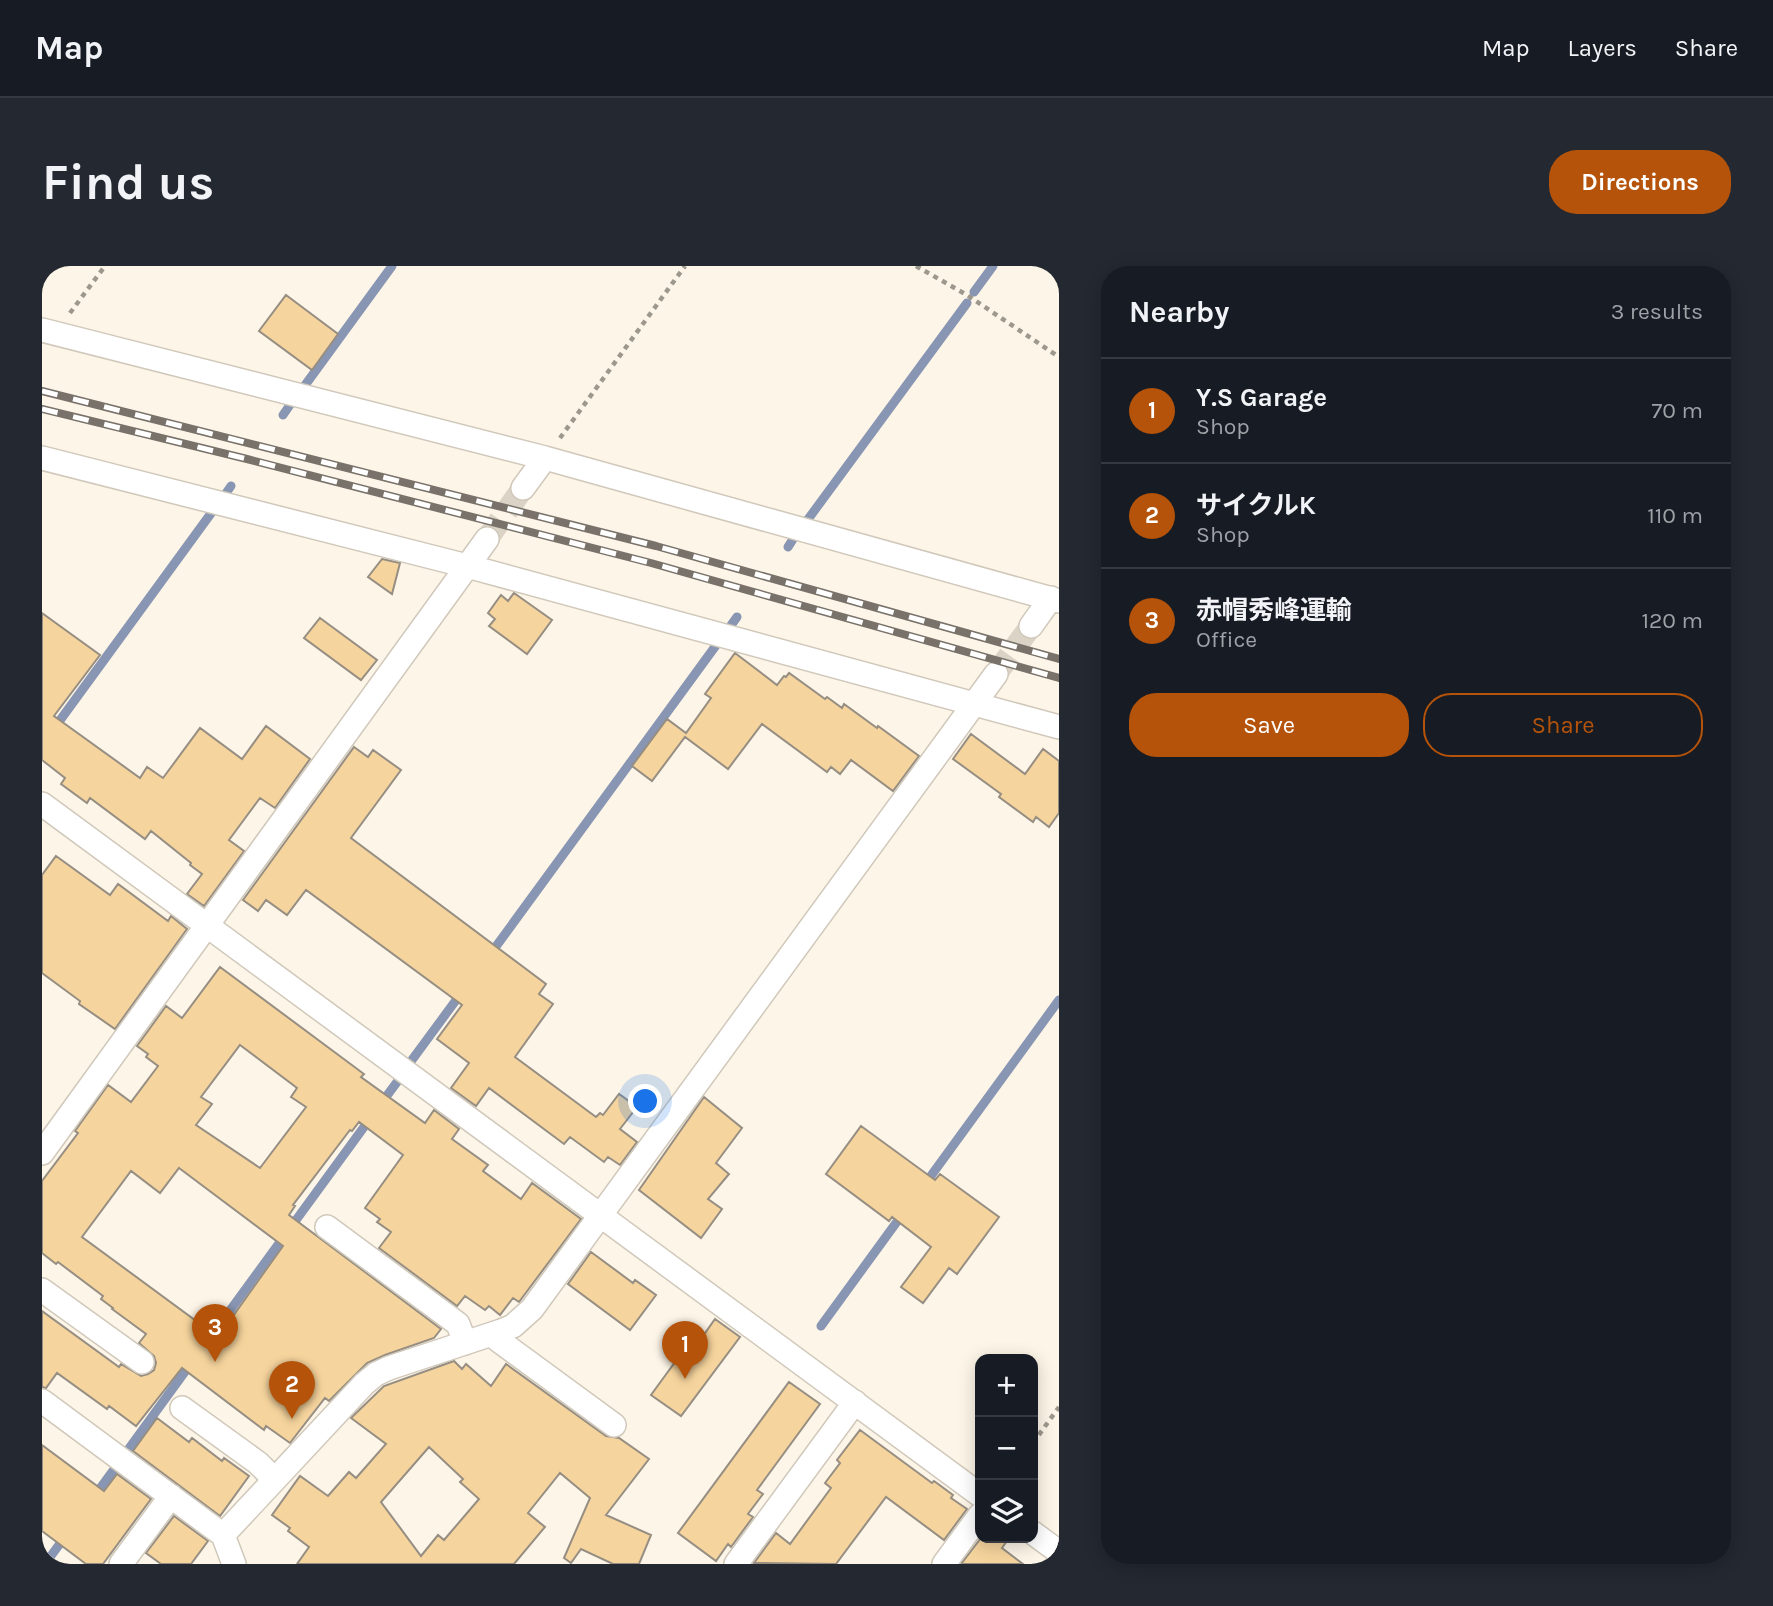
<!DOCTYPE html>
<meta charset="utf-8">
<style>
body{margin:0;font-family:Karla,"Noto Sans JP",sans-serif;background:#242831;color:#f1f3f6}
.controls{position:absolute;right:21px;bottom:21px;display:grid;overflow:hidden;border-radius:14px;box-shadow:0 4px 18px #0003}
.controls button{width:63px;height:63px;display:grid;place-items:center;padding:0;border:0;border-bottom:2px solid #363941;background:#171b24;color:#f1f3f6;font:35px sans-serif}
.you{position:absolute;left:604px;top:836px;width:24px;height:24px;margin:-18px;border:5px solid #fff;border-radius:50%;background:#1a73e8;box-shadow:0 0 0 10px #1a73e833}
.badge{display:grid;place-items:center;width:46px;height:46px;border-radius:50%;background:#b45309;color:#fff;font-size:23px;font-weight:700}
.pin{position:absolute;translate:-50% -58px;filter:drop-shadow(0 2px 4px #0008)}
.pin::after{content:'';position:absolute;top:37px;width:24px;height:21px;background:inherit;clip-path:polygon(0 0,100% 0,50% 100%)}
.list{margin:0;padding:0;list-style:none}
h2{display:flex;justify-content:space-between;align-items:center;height:91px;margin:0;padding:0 28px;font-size:30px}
h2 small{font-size:23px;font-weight:400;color:#9ea1a6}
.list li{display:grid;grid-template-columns:46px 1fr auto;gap:21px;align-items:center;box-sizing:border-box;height:105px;padding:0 28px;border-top:2px solid #363941}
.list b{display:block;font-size:26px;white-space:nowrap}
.list p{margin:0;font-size:23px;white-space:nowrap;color:#9ea1a6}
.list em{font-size:23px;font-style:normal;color:#9ea1a6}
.actions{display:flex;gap:14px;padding:21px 28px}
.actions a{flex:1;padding:16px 0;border:2px solid #b45309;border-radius:28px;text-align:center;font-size:24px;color:#b45309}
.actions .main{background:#b45309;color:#fff}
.icon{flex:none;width:38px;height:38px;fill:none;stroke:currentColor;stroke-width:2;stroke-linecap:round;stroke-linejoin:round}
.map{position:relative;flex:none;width:1017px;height:1298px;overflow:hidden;border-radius:28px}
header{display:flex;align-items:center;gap:42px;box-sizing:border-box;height:98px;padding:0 35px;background:#171b24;border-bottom:2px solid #363941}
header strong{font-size:33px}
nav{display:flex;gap:38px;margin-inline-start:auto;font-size:24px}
.intro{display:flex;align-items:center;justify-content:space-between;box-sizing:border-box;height:168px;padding:0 42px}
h1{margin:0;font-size:49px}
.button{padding:18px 32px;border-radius:28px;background:#b45309;color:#fff;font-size:24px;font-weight:700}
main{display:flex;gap:42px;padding:0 42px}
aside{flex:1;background:#171b24;border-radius:28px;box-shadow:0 4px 18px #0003}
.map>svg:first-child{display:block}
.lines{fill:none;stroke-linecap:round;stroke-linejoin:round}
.stream{stroke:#8996b3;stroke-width:9}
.building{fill:#f6d49d;stroke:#968e82;stroke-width:2;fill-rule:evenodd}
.street-tunnel{stroke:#dad3c6;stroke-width:23;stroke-dasharray:23 11;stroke-linecap:butt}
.street-casing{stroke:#d0c8ba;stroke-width:26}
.path{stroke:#9d988e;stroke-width:4.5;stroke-dasharray:5 5;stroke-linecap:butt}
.street{stroke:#fff;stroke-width:23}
.rail-casing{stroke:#78726a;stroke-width:8}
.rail{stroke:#fff;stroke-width:5;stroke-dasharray:16;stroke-linecap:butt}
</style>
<header>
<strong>Map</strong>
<nav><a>Map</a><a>Layers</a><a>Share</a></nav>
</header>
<div class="intro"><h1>Find us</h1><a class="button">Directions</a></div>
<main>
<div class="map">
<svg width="1017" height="1298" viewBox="0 0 1017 1298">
<rect width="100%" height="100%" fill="#fdf5e7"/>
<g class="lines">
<path class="stream" d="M932,26L951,0
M261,122L350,0
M241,149L250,136
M182,230L189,220
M764,256L925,37
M746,281L753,270
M687,362L695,351
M0,479L170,246
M447,690L675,378
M367,798L420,726
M338,839L358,812
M883,918L1017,734
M779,1060L862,946
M165,1076L330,850
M83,1188L150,1096
M51,1232L76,1198
M3,1298L25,1268"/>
</g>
<path class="building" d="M244,29L296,68L270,104L217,65Z
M340,293L358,297L350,328L326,311Z
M472,327L510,354L485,388L447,360L453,353L446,347L459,329L466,335Z
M0,347L58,389L12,450L98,512L105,501L121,512L158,462L200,493L224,460L268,493L233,542L218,532L187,574L202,585L162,640L145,628L160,608L148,599L149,597L109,565L103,573L48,532L45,537L19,518L23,512L0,494Z
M278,352L335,394L319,414L262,372Z
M693,387L735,419L742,410L744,411L747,407L783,433L785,431L800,442L802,438L835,462L836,460L877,490L851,525L809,494L798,508L789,501L785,506L720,458L686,503L643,471L610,515L590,500L625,453L644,467L669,432L663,428Z
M929,468L983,508L1001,483L1017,495V547L1007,561L994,551L991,556L957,531L959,528L911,493Z
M312,481L326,491L331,484L359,504L309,572L504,718L497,728L511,738L473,791L554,851L558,847L561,849L577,828L595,841L578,863L595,876L578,899L566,891L562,896L528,871L522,878L447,822L434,840L409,822L427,797L395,773L420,739L264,624L245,649L224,634L216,645L201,634Z
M14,590L68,629L76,618L126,655L129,650L145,663L73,763L37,738L38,735L0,707V609Z
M178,701L322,808L319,811L383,857L392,844L417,863L410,873L446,899L441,905L479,933L490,917L539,953L477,1036L471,1032L458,1049L447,1040L443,1044L423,1030L415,1040L337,982L349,966L335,956L338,953L323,942L361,889L317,856L310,865L308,864L251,939L253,940L247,949L399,1063L392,1072L343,1089L325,1097L287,1135L283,1132L248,1177L224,1160L222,1164L140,1102L94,1160L67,1140L65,1143L15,1107L4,1122L0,1121V1045L77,1101L79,1098L99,1110L106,1108L112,1104L114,1097L112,1090L97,1077L104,1068L70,1043L71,1042L59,1033L61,1030L16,996L14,998L0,987V915L36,867L33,865L66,819L89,836L116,800L104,791L106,788L95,780L124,740L140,752ZM198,779L255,822L249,831L264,841L218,902L154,859L170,838L159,831ZM137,902L241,980L176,1071L40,971L89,905L118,927Z
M662,831L700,862L674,897L687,908L666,933L680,943L659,972L597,924Z
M819,860L893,914L898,908L957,951L915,1008L907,1002L881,1037L859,1021L889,981L850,951L847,955L784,908Z
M549,986L591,1017L593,1014L614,1029L588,1064L526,1018Z
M673,1053L698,1071L639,1150L609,1129L636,1092L642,1097Z
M412,1095L420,1103L424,1098L449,1120L464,1098L564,1170L577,1172L607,1193L564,1249L609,1269L597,1298H571L539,1283L529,1297L522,1292L548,1232L518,1207L486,1247L503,1261L472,1298H255L267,1281L246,1265L248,1262L230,1249L258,1210L286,1230L307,1206L314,1212L344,1178L309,1152L342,1120ZM387,1181L421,1213L418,1216L437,1233L402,1274L396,1269L379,1290L339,1236Z
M747,1116L778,1138L715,1224L721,1228L706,1248L711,1251L689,1281L686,1278L674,1295L636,1267Z
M115,1152L147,1176L150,1172L180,1195L182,1192L207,1210L178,1250L91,1185Z
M818,1164L890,1217L892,1215L911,1229L909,1232L925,1243L902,1274L844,1231L794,1298L712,1297L734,1267L748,1278L789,1222L783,1217L798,1197L795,1194Z
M0,1179L62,1225L75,1208L109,1233L61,1298H44L0,1265Z
M132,1250L166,1275L149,1298H119L104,1287Z
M939,1272H967L960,1282L981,1298H919Z"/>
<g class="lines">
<path class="street-tunnel" d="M445,273L481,222
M954,408L989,360"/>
<defs>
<path id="street" d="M0,64L503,192L1017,335
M0,192L425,300L1017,461
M481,222L503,192
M989,360L1009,332
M0,538L938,1229
M0,887L445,273
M285,961L416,1058L423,1077
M0,1024L100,1096
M454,1067L456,1074L572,1159
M0,1135L181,1269
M140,1142L216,1197L232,1213
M991,1267L1017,1286
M79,1298L129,1230
M192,1298L181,1269L322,1118L334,1108L347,1102L459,1065L471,1060L490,1043L954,408
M694,1298L813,1136
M902,1298L938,1249"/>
</defs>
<use href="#street" class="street-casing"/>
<path class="path" d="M874,0L925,29L1017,91
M28,47L63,0
M518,172L643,0
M991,1177L1017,1141"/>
<use href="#street" class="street"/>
<defs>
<path id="rail" d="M0,125L614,280L1017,393
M0,143L205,193L609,297L1017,412"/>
</defs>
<use href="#rail" class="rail-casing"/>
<use href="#rail" class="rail"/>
</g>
</svg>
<div class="controls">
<button>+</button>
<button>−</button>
<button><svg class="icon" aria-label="layers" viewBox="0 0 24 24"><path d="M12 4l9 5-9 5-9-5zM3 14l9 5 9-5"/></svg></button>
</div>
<div class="you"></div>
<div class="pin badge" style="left:643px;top:1113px">1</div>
<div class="pin badge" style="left:250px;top:1153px">2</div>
<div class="pin badge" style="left:173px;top:1096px">3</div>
</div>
<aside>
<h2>Nearby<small>3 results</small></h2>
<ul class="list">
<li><span class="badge">1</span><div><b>Y.S Garage</b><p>Shop</p></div><em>70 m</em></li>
<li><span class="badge">2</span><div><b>サイクルK</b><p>Shop</p></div><em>110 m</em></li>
<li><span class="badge">3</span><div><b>赤帽秀峰運輸</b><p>Office</p></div><em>120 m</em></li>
</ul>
<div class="actions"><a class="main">Save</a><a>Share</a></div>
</aside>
</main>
